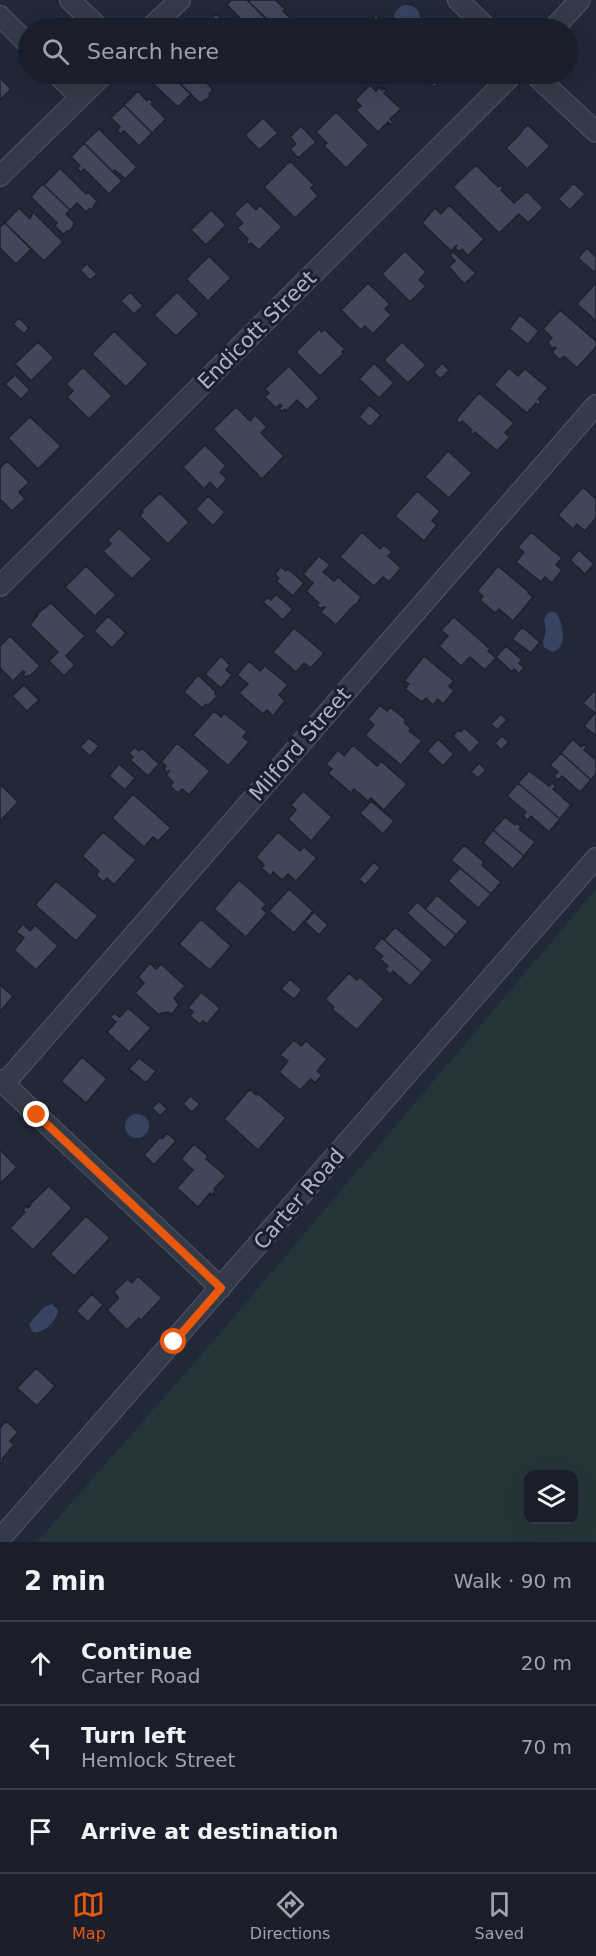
<!DOCTYPE html>
<meta charset="utf-8">
<style>
body{margin:0;font-family:"DejaVu Sans",sans-serif;background:#262b36;color:#f1f3f6}
.controls{position:absolute;right:18px;bottom:18px;display:grid;overflow:hidden;border-radius:12px;box-shadow:0 6px 24px #0002}
.controls button{width:54px;height:54px;display:grid;place-items:center;padding:0;border:0;border-bottom:2px solid #373c47;background:#191e2a;color:#f1f3f6;font:30px sans-serif}
.stop{position:absolute;width:18px;height:18px;margin:-14px;border:4px solid #ea580c;border-radius:50%;background:#fff}
.stop.end{background:#ea580c;border-color:#fff;box-shadow:0 2px 6px #0008}
.list{margin:0;padding:0;list-style:none}
h2{display:flex;justify-content:space-between;align-items:center;height:78px;margin:0;padding:0 24px;font-size:26px}
h2 small{font-size:20px;font-weight:400;color:#9fa2a8}
.list li{display:grid;grid-template-columns:39px 1fr auto;gap:18px;align-items:center;box-sizing:border-box;height:84px;padding:0 24px;border-top:2px solid #373c47}
.list b{display:block;font-size:22px;white-space:nowrap}
.list p{margin:0;font-size:20px;white-space:nowrap;color:#9fa2a8}
.list em{font-size:20px;font-style:normal;color:#9fa2a8}
.icon{flex:none;width:33px;height:33px;fill:none;stroke:currentColor;stroke-width:2;stroke-linecap:round;stroke-linejoin:round}
.map{position:relative;flex:none;width:596px;height:1542px;overflow:hidden}
.search{position:absolute;background:#191e2a;box-shadow:0 6px 24px #0002;left:18px;right:18px;top:18px;height:66px;display:flex;align-items:center;gap:15px;box-sizing:border-box;padding:0 21px;border-radius:33px;color:#9fa2a8;font-size:22px}
.sheet{height:330px;background:#191e2a}
nav{display:flex;justify-content:space-around;align-items:center;box-sizing:border-box;height:84px;border-top:2px solid #373c47;background:#191e2a;font-size:16px;color:#9fa2a8}
nav a{display:grid;justify-items:center;gap:3px}
nav .on{color:#ea580c}
.map>svg:first-child{display:block}
.green{fill:#24353a;fill-rule:evenodd}
.water{fill:#374360}
.building{fill:#404759;stroke:#1c212f;stroke-width:1.5}
.lines{fill:none;stroke-linecap:round;stroke-linejoin:round}
.street-casing{stroke:#525766;stroke-width:22}
.street{stroke:#353a48;stroke-width:20}
.route{stroke:#ea580c;stroke-width:8}
.labels{text-anchor:middle;stroke-width:6;stroke-linejoin:round;paint-order:stroke}
.street-label{font-size:21px;fill:#afb4c5;stroke:#1a1f2d}
</style>
<div class="map">
<svg width="596" height="1542" viewBox="0 0 596 1542">
<rect width="100%" height="100%" fill="#212838"/>
<path class="green" d="M596,889V1542H37L228,1324ZM528,1474H574V1520H528Z"/>
<path class="water" d="M394 18a13 13 0 1 1 26 0a13 13 0 1 1-26 0Z
M550,612H555C564,621 568,649 552,652L544,647L543,642L546,630L544,620L546,615Z
M125 1126a12 12 0 1 1 24 0a12 12 0 1 1-24 0Z
M52,1304L58,1310C57,1321 43,1335 32,1332L29,1324L44,1307Z"/>
<path class="building" d="M231,0H247L271,24L266,28H250L243,21L239,25L236,21L240,18L227,5Z
M247,0H275L285,9L283,11L291,19L281,28H276Z
M216,14L231,28H202Z
M376,15L389,27L388,28H363Z
M156,74H170L191,94L178,107L149,80Z
M170,74H199L213,90L209,94L210,97L200,103Z
M421,74H448L434,87Z
M0,78L11,89L0,100Z
M370,85L376,91L379,87L382,90L384,88L386,91L384,93L401,109L390,119L393,122L390,125L388,122L378,132L356,110L361,106L355,100Z
M138,91L147,101L149,99L153,102L151,104L166,119L152,133L124,105Z
M124,105L152,133L139,146L124,131L120,134L117,130L120,127L111,118Z
M336,112L369,145L346,168L324,146L327,143L316,132Z
M263,118L278,133L259,150L245,135Z
M528,125L550,146L527,169L506,148L520,134L524,128Z
M301,126L316,142L298,158L290,149L296,144L290,137Z
M99,129L137,167L125,179L115,170L113,172L84,143Z
M84,143L122,181L109,194L84,169L81,172L77,168L80,166L71,157Z
M290,161L314,185L311,188L318,196L295,218L264,187Z
M476,165L498,187L500,185L503,188L501,190L514,203L527,191L543,208L528,223L519,214L499,233L453,187Z
M60,168L86,194L88,192L97,201L92,209H89L86,212L77,203L70,210L44,185Z
M574,183L585,194L570,210L558,199Z
M41,185H44L70,210L66,214L75,223L70,231H67L63,234L55,226L57,223L31,197Z
M247,201L256,210L260,205L282,227L259,250L251,243L249,245L246,242L248,239L237,228L243,223L234,214Z
M449,205L484,239L468,256L462,249L459,252L455,248L457,245L451,251L422,223L435,208L441,214Z
M19,208L30,219L33,212L63,242L44,261L5,223Z
M211,210L226,225L206,245L191,230Z
M5,223L31,249L16,264L0,248V227Z
M587,248L596,257V271L594,272L578,258Z
M405,251L426,272L419,280L426,286L410,302L382,274Z
M453,252L476,273L464,284L449,267L455,261L450,255Z
M209,256L231,278L208,301L186,279Z
M87,264L97,274L90,280L80,270Z
M368,283L390,304L385,309L391,315L373,334L365,326L361,330L341,310Z
M596,283V321L577,304Z
M130,292L143,306L134,314L121,301Z
M177,292L199,314L176,336L154,315Z
M560,310L596,341V347L577,368L564,356L560,360L552,352L556,348L554,347L552,349L548,342L552,338L543,329Z
M520,315L539,331L528,344L509,329Z
M19,318L29,328L24,334L13,324Z
M319,329L322,332L324,329L345,349L342,352L344,353L320,376L296,352Z
M114,331L148,364L126,387L92,354Z
M38,342L54,358L31,381L15,364Z
M402,342L426,365L408,383L384,360Z
M374,363L394,383L379,398L359,379Z
M442,363L449,370L440,379L434,372Z
M289,366L319,398L307,410L297,400L286,411L285,409L282,411L279,408L282,406L280,404L276,408L265,397L269,393L265,389Z
M83,367L112,396L89,419L67,397L73,391L66,384Z
M509,368L518,376L525,369L548,388L538,399L541,402L538,405L536,403L527,413L494,385Z
M15,375L30,390L21,399L5,384Z
M479,393L514,423L505,433L510,437L497,451L475,432L473,434L470,432L472,430L462,421L460,424L457,421L458,417Z
M369,405L381,415L370,427L359,417Z
M236,407L250,421L255,415L267,427L261,433L284,456L262,479L213,429Z
M30,417L61,446L38,469L8,438Z
M205,445L226,466L220,472L227,479L217,490L210,482L204,489L183,467Z
M448,451L472,473L449,498L425,477Z
M7,461L29,482L19,492L25,499L12,511L0,499V468Z
M583,487L596,499V518L585,531L577,524L573,529L558,515Z
M417,491L440,511L432,521L437,525L424,541L395,516Z
M160,493L189,522L168,544L140,516L143,512L141,511Z
M208,496L225,512L213,526L196,509Z
M119,528L152,559L132,579L103,551L111,544L108,540Z
M362,532L380,549L384,545L392,552L388,556L401,568L389,582L383,577L374,586L340,557Z
M531,532L562,558L556,565L562,570L552,583L545,577L541,582L516,562L524,552L518,547Z
M579,550L594,564L585,574L570,560Z
M319,556L330,565L323,572L334,581L338,577L361,597L356,605H354L336,625L321,612L325,607L320,608L317,605L319,603L306,591L313,583L303,574Z
M86,566L116,595L95,616L65,587Z
M498,566L529,592L528,593L533,597L513,621L499,609L495,613L480,600L483,596L477,591Z
M281,567L286,571L288,569L304,583L293,596L276,581L279,578L275,574Z
M276,594L293,609L283,620L263,602L268,597L271,600Z
M51,603L85,636L66,656L75,665L64,676L49,661L58,652L30,625L38,615L37,614Z
M108,616L126,633L112,648L94,631Z
M454,617L490,649L488,651L496,658L485,670L470,657L461,666L439,646L448,636L441,630Z
M522,627L540,642L531,653L512,639Z
M294,628L324,653L311,668L304,663L296,672L273,652Z
M10,636L40,666L29,677L28,675L26,677L23,675L25,672L23,671L13,681L0,668V646Z
M506,646L522,660L519,663L524,668L519,674L514,669L512,672L496,657Z
M221,656L230,665L226,670L232,675L221,688L205,674Z
M424,656L454,681L449,686L454,691L443,704L438,699L433,705L426,698L422,702L405,689L409,684L404,681Z
M249,661L260,671L265,666L288,685L279,695L285,701L273,716L267,710L263,714L239,693L248,684L237,675Z
M198,675L216,692L215,694L217,696L208,706L206,704L202,708L184,692Z
M24,685L39,700L27,711L12,696Z
M594,691L596,693V714L583,703Z
M380,705L387,711L390,707L406,720L404,722L411,729L409,731L422,741L401,765L365,735L374,725L368,719Z
M214,711L221,717L224,713L247,732L243,737L249,742L228,766L193,735Z
M595,713L596,714V736L584,726Z
M501,714L507,720L497,730L491,724Z
M464,728L480,742L470,753L453,736L458,730L460,732Z
M502,736L509,742L501,750L495,743Z
M89,738L99,746L90,756L80,747Z
M438,739L454,754L443,766L427,751Z
M573,739L581,747L583,744L587,747L584,750L596,760V774L591,780L561,753Z
M177,743L210,771L189,795L182,789L178,793L170,786L173,782L166,775L170,770L167,772L164,769L166,766L161,762Z
M353,745L377,766L381,761L407,784L384,810L371,798L368,801L354,789L351,793L328,773L332,769L326,764L338,750L344,756Z
M135,747L139,751L142,748L159,764L148,776L130,760L133,757L129,753Z
M561,753L591,780L580,792L562,776L558,780L554,776L558,772L550,765Z
M479,763L486,770L478,778L471,772Z
M119,764L135,778L125,790L109,776Z
M529,771L549,786L552,783L556,786L553,789L571,805L560,819L518,783Z
M518,783L560,819L549,832L531,816L528,820L523,816L526,812L507,796Z
M0,784L18,802L0,821Z
M303,791L332,817L311,841L288,819L296,810L291,805Z
M133,794L171,828L158,841L153,837L144,847L112,818Z
M371,801L394,821L383,834L360,813Z
M505,817L515,825L517,823L521,827L519,829L535,842L524,856L493,830Z
M493,830L524,856L513,869L483,843Z
M103,832L136,860L114,885L107,878L103,882L96,875L99,871L82,856Z
M278,832L300,851L304,847L317,858L296,881L288,874L282,880L273,872L271,876L261,868L264,865L256,857Z
M464,845L484,862L482,865L501,882L491,894L451,860Z
M374,862L380,868L365,885L359,879Z
M460,868L491,894L478,908L448,881Z
M239,880L266,904L262,909L267,913L246,937L214,909Z
M56,881L98,916L76,941L35,905Z
M289,889L313,911L294,933L269,911Z
M437,895L468,922L456,935L425,909Z
M417,902L456,935L445,948L407,913Z
M314,912L328,925L319,935L305,922Z
M201,919L231,946L210,970L179,944Z
M23,924L30,931L35,925L58,946L36,970L14,950L24,938L16,932Z
M395,927L433,960L422,973L384,940Z
M382,938L422,973L410,986L393,971L390,974L385,969L388,966L380,959L383,956L373,948Z
M150,963L156,969L161,964L185,986L174,998L179,1005L172,1014L168,1012L158,1014L135,993L144,983L138,977Z
M349,973L357,980L360,977L384,999L357,1030L332,1009L334,1007L325,999Z
M290,979L302,990L294,999L281,989Z
M0,985L13,996L0,1012Z
M201,992L220,1008L207,1024L203,1021L200,1024L190,1016L193,1012L188,1008Z
M128,1008L151,1028L129,1052L107,1032L116,1022L110,1017L114,1013L120,1017Z
M294,1040L301,1046L306,1041L327,1059L317,1071L322,1075L315,1083L311,1079L300,1090L279,1072L288,1061L280,1055Z
M82,1057L107,1079L86,1103L61,1081Z
M139,1058L156,1071L146,1083L129,1069Z
M250,1089L256,1095L257,1093L286,1118L258,1150L224,1119Z
M190,1096L200,1104L192,1112L183,1104Z
M159,1101L167,1109L160,1116L152,1108Z
M167,1133L176,1141L154,1165L144,1155L160,1137L162,1139Z
M194,1144L208,1156L206,1159L226,1176L214,1189L216,1190L212,1195L210,1193L198,1207L177,1188L193,1170L181,1159Z
M0,1150L17,1167L0,1184Z
M49,1186L72,1208L33,1250L10,1228L25,1212L23,1210L26,1206L28,1208L31,1205L30,1204Z
M86,1216L110,1238L74,1276L50,1254Z
M138,1276L162,1298L141,1320L139,1318L127,1330L107,1310L118,1299V1297L114,1292L127,1279L132,1283Z
M92,1294L103,1305L88,1322L76,1311Z
M36,1368L55,1386L37,1406L17,1388Z
M6,1421L18,1432L10,1441L14,1445L2,1459L3,1461L0,1464V1428Z"/>
<g class="lines">
<defs>
<path id="street" d="M70,0L99,28
M458,0L487,28
M0,16L28,44
M150,28L180,0
M554,28L580,0
M57,74L80,97
M534,74L596,132
M0,176L104,74
M0,586L513,74
M0,1080L221,1288
M4,1084L596,405
M0,1539L596,858"/>
</defs>
<use href="#street" class="street-casing"/>
<use href="#street" class="street"/>
</g>
<g class="lines">
<path class="route" d="M37,1115L221,1288L174,1342"/>
</g>
<g class="labels">
<g class="street-label">
<text transform="translate(257 330) rotate(-45)" y="7">Endicott Street</text>
<text transform="translate(300 744) rotate(-49)" y="7">Milford Street</text>
<text transform="translate(299 1199) rotate(-49)" y="7">Carter Road</text>
</g>
</g>
</svg>
<div class="controls">
<button><svg class="icon" aria-label="layers" viewBox="0 0 24 24"><path d="M12 4l9 5-9 5-9-5zM3 14l9 5 9-5"/></svg></button>
</div>
<div class="stop" style="left:174px;top:1342px"></div>
<div class="stop end" style="left:37px;top:1115px"></div>
<div class="search"><svg class="icon" aria-label="search" viewBox="0 0 24 24"><circle cx="10" cy="10" r="6"/><path d="M15 15l6 6"/></svg>Search here</div>
</div>
<section class="sheet">
<h2>2 min<small>Walk · 90 m</small></h2>
<ul class="list">
<li><svg class="icon" aria-label="ahead" viewBox="0 0 24 24"><path d="M12 20V5M6 11l6-6 6 6"/></svg><div><b>Continue</b><p>Carter Road</p></div><em>20 m</em></li>
<li><svg class="icon" aria-label="left" viewBox="0 0 24 24"><path d="M17 20v-9H6M10 6l-5 5 5 5"/></svg><div><b>Turn left</b><p>Hemlock Street</p></div><em>70 m</em></li>
<li><svg class="icon" aria-label="arrive" viewBox="0 0 24 24"><path d="M6 21V4h12l-3 4 3 4H6"/></svg><div><b>Arrive at destination</b></div></li>
</ul>
</section>
<nav>
<a class="on"><svg class="icon" aria-label="map" viewBox="0 0 24 24"><path d="M3 6l6-2 6 2 6-2v14l-6 2-6-2-6 2zM9 4v14M15 6v14"/></svg>Map</a>
<a><svg class="icon" aria-label="directions" viewBox="0 0 24 24"><path d="M12 3l9 9-9 9-9-9zM9 14v-3h6M13 9l2 2-2 2"/></svg>Directions</a>
<a><svg class="icon" aria-label="saved" viewBox="0 0 24 24"><path d="M7 4h10v16l-5-4-5 4z"/></svg>Saved</a>
</nav>
